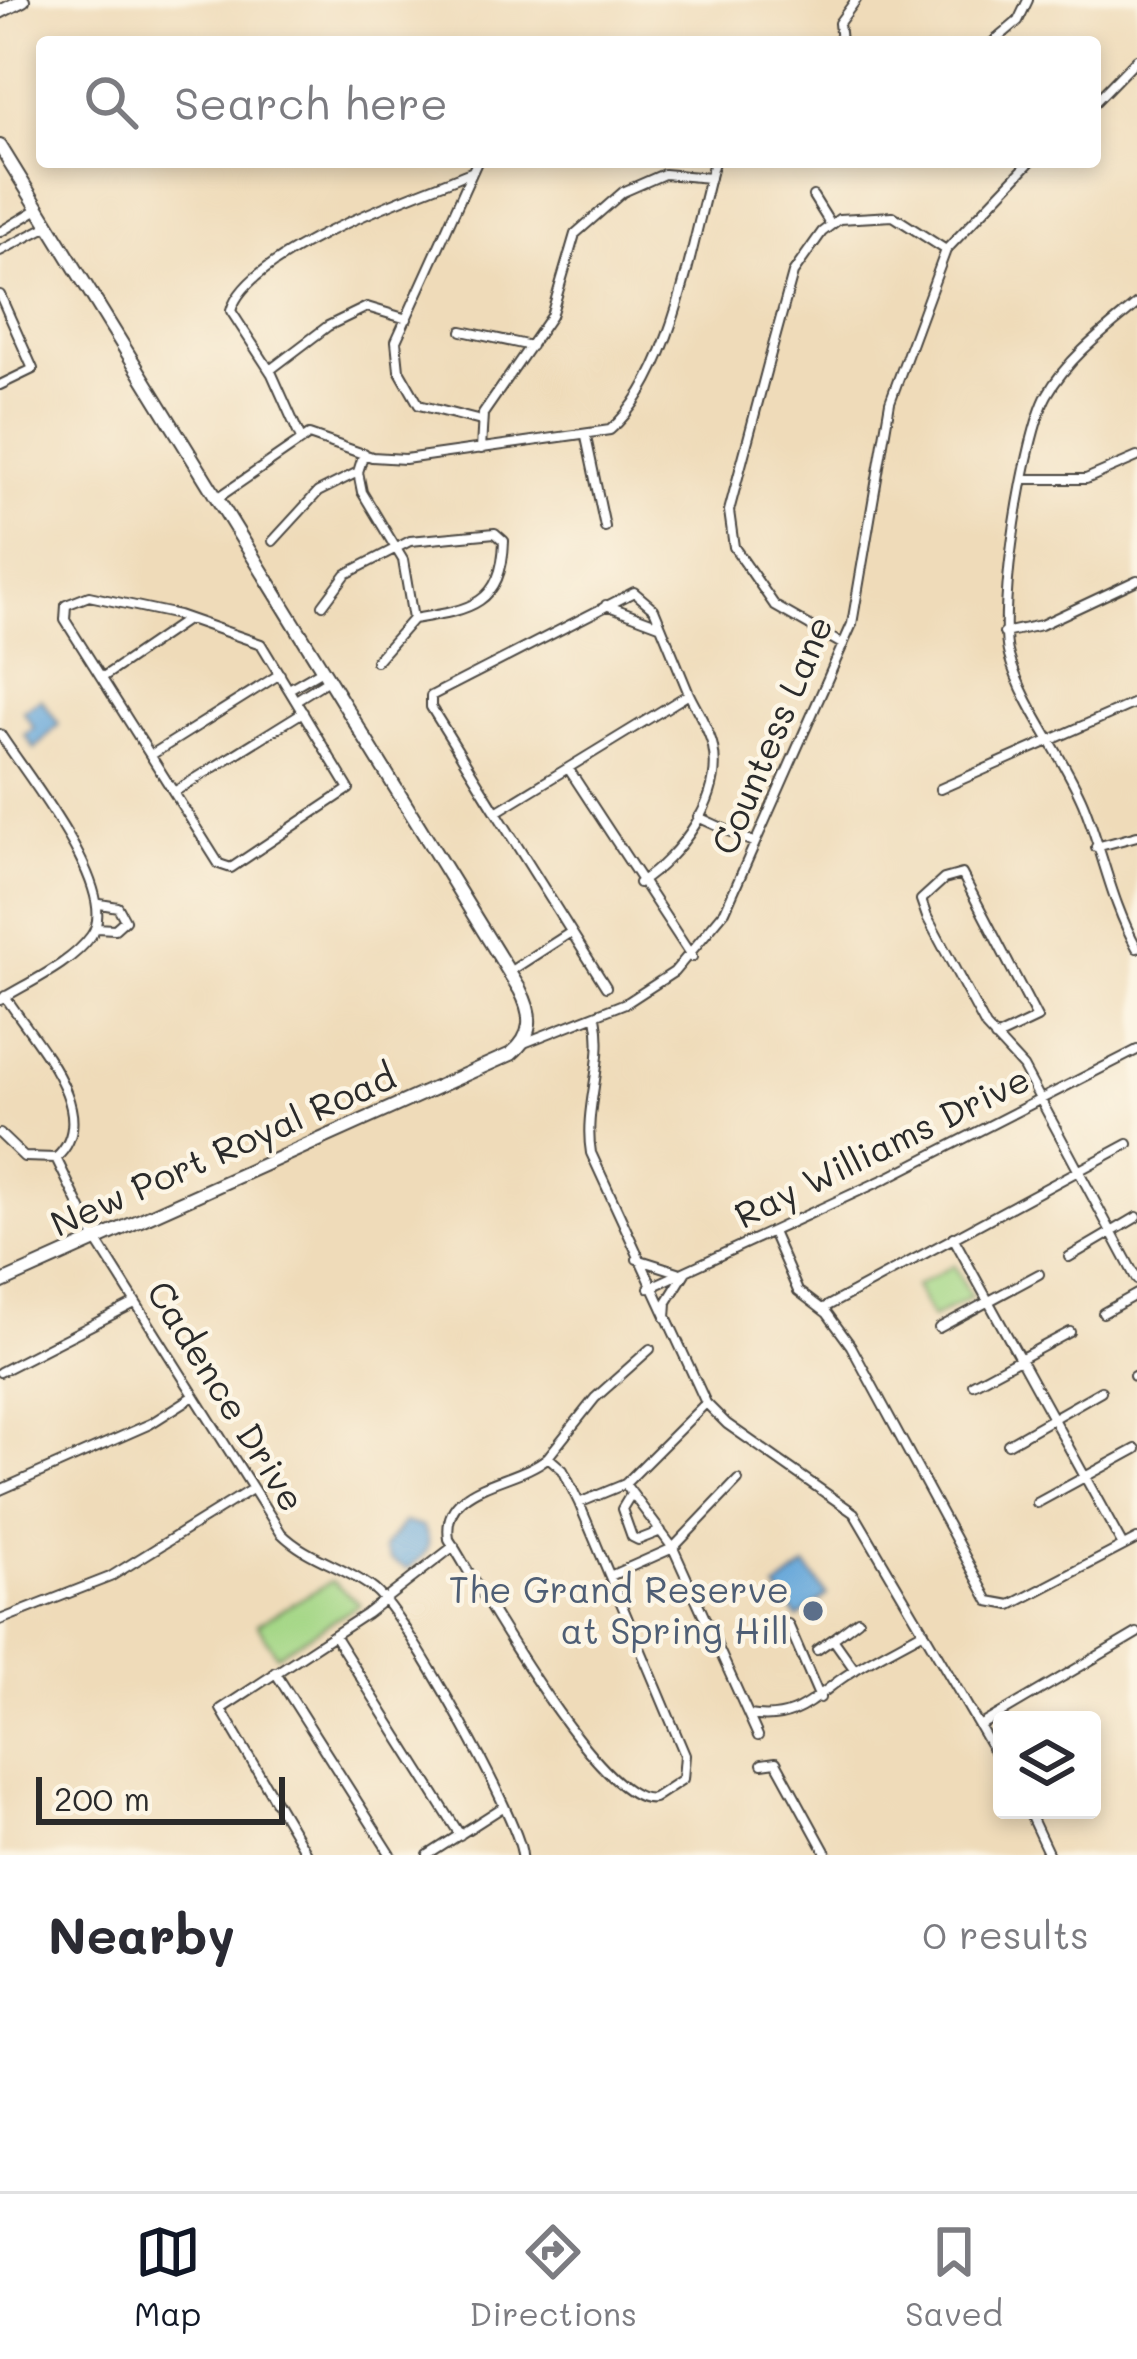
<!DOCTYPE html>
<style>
body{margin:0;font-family:Mali,sans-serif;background:#f2f2f3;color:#2b2b33}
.controls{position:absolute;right:36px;bottom:36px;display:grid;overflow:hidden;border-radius:12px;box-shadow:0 6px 18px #0003}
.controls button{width:108px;height:108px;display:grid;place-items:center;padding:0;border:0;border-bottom:3px solid #e1e1e2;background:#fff;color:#2b2b33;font:60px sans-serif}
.scale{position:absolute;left:36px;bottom:30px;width:249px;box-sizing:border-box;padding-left:12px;border:6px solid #2b2b2b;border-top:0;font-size:33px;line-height:42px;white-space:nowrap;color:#2b2b2b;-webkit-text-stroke:9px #fcf5e5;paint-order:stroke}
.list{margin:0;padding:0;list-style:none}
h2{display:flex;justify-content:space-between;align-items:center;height:156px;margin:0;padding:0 48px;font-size:51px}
h2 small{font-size:39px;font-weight:400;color:#7c7c81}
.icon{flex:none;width:66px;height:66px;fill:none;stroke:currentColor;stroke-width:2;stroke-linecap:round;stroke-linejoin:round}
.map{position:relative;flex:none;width:1137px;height:1855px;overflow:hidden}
.search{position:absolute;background:#fff;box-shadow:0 6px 18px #0003;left:36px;right:36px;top:36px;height:132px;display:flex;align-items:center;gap:30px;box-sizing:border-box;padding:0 42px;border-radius:12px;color:#7c7c81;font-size:45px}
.sheet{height:336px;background:#fff}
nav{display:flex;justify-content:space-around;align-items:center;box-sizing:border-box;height:168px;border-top:3px solid #e1e1e2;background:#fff;font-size:33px;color:#7c7c81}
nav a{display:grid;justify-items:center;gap:6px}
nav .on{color:#111827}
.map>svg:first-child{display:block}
.green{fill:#a5d787;stroke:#688159;stroke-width:3}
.water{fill:#67a8da;stroke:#496a82;stroke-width:3}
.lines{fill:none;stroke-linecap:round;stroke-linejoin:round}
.street-casing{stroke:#484540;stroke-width:12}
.secondary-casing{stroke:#484540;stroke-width:16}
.street{stroke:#fff;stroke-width:8}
.secondary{stroke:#fff;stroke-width:12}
.service-dot{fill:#5c6f8a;stroke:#fcf5e5;stroke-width:4.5}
.labels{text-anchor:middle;stroke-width:9;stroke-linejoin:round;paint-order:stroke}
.street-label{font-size:36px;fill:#2b2b2b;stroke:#fcf5e5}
.service-label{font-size:36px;fill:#4e5e75;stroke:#fcf5e5;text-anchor:end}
</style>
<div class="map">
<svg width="1137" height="1855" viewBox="0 0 1137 1855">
<rect width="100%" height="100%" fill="#fcf5e5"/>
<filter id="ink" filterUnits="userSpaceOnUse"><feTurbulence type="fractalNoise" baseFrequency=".00833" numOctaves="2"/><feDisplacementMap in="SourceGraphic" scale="24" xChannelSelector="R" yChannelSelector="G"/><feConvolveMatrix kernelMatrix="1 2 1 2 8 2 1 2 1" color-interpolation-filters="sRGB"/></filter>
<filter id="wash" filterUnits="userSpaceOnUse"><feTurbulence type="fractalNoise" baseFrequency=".004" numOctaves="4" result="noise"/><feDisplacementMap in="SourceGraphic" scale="48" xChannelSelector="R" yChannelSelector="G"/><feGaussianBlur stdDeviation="2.7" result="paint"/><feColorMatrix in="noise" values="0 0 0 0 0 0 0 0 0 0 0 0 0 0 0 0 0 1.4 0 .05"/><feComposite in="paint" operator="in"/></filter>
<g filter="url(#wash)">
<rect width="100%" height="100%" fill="#efdbb9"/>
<path class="green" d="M954,1265L971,1297L932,1318L915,1286Z
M332,1581L360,1604L277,1655L257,1624Z"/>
<path class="water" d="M41,699L59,724L35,749L25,735L34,728L23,711Z
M404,1522L423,1527C436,1549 423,1556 408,1569L390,1560L384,1548Z
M806,1566L827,1595L798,1618L776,1589Z"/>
</g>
<g filter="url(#ink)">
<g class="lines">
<defs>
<path id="street" d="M841,42L839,23L856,0
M993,42L1018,21L1028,0
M1095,102L1137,59
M477,162L396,341L399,370L419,405L481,421
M813,196L831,225
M0,232L38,209
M0,251L48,226
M0,295L33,369L0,385
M1137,304C1104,331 1068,358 1047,395C1025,435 996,613 1009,656C1024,708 1062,753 1083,803C1103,852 1111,902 1137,948
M462,331L531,346
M270,370L328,326L367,307L407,319
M586,437L605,527
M301,439L272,374L231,311C246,252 416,195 471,172
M481,449L483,414L551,316L575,234L623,192L664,174L710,178
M358,472L362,492L403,560L413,619
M1026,479H1086L1137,457
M219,497L309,435L372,457L405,459L610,430C673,376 692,240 714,162
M273,541L318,492L358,472L364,453
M89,596L178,615L261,644L349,789L231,868L219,864L65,620L66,605Z
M323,605L346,574L410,541L495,533L504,541C502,606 469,610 413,619
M606,605L659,625
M1004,633L1041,625L1137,580
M842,644L775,606L734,547L729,511L768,364L793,273L822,232L839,219L893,216L946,250
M376,661L413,619
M103,677L188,619
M289,689L322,670
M296,700L328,680
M0,734C26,775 123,893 91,936C71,964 29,982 0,1000
M151,755L280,674
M568,768L689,694C697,711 709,728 713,747C724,799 679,857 639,883
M940,789L1137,702
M174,792L303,712
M496,812L431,707V696L634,592L654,609L689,694
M698,817L755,843
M1096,847L1137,836
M96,928L115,929L125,920L118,907L100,904
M509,972L571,932
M606,987L496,812L568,768L692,957
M5,996C32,1039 105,1114 56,1158
M596,1017C606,1063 583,1107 591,1153L706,1403L727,1424L854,1513L1002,1765
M995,1038L1037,1018L962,874L944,879L921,900L927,917L986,1027L1023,1067L1137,1280
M524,1043L628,1002L674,972L725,911L852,624L890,402L946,250L1030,162
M0,1134L24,1157L56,1158L95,1238L281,1533C308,1560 345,1566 375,1590C406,1616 519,1818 522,1855
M772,1232L798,1291L827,1313L851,1346L989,1601L1011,1605L1137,1539
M953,1237L1123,1546
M1069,1257L1137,1217
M637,1259L678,1272
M649,1288L887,1178L1137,1050
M822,1309L1128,1144
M1103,1313L1137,1294
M666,1318L667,1302L685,1273
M939,1328L1039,1274
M650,1349L595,1398L548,1457L563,1470L579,1503L625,1484L706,1403
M0,1372L135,1303
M1134,1376L1137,1375
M973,1384L1070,1332
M1008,1444L1101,1391
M548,1457C516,1485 440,1482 449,1539C478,1586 602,1809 654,1798L683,1779L685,1755L579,1503
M738,1480L673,1548L758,1736
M0,1490L150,1424L194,1396
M631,1494L622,1509L632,1537L638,1540L661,1531
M1037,1503L1136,1449
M610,1576L673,1548L625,1484
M0,1620L110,1577L252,1489
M788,1624L820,1698
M334,1635L460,1835
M817,1650L833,1639
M855,1670L833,1639L858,1620
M275,1672L391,1855
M749,1715C793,1722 808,1703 841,1679C866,1661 896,1647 924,1631
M979,1726L1137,1633
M762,1764L776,1762L827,1855
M1028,1810L1049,1855
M307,1855L221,1709L366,1614L454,1546
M428,1855L503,1807"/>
<path id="secondary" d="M0,12L23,0
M0,146L520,990C533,1015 534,1035 511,1054L0,1283"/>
</defs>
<use href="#street" class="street-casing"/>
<use href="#secondary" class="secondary-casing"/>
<use href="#street" class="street"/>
<use href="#secondary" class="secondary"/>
</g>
</g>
<circle class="service-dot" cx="813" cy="1611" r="12"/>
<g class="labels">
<g class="street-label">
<text transform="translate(772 735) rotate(-67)" y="13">Countess Lane</text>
<text transform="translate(882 1147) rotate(-26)" y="13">Ray Williams Drive</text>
<text transform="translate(223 1150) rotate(-24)" y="13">New Port Royal Road</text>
<text transform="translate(226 1396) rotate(58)" y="13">Cadence Drive</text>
</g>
<g class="service-label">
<text x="789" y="1603">The Grand Reserve<tspan x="789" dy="41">at Spring Hill</tspan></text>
</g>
</g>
</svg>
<div class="controls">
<button><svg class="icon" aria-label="layers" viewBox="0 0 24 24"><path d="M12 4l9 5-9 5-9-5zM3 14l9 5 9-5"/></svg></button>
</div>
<div class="scale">200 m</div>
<div class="search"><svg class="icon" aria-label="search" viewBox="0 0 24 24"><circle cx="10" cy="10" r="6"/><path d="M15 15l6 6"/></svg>Search here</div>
</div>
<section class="sheet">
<h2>Nearby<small>0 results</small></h2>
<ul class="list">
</ul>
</section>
<nav>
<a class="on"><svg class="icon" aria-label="map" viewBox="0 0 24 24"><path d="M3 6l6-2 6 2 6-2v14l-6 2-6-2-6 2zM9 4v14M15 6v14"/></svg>Map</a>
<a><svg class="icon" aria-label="directions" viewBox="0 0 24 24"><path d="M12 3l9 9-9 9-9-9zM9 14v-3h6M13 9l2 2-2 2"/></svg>Directions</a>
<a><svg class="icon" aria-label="saved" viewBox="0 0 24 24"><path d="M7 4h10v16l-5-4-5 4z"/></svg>Saved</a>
</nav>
